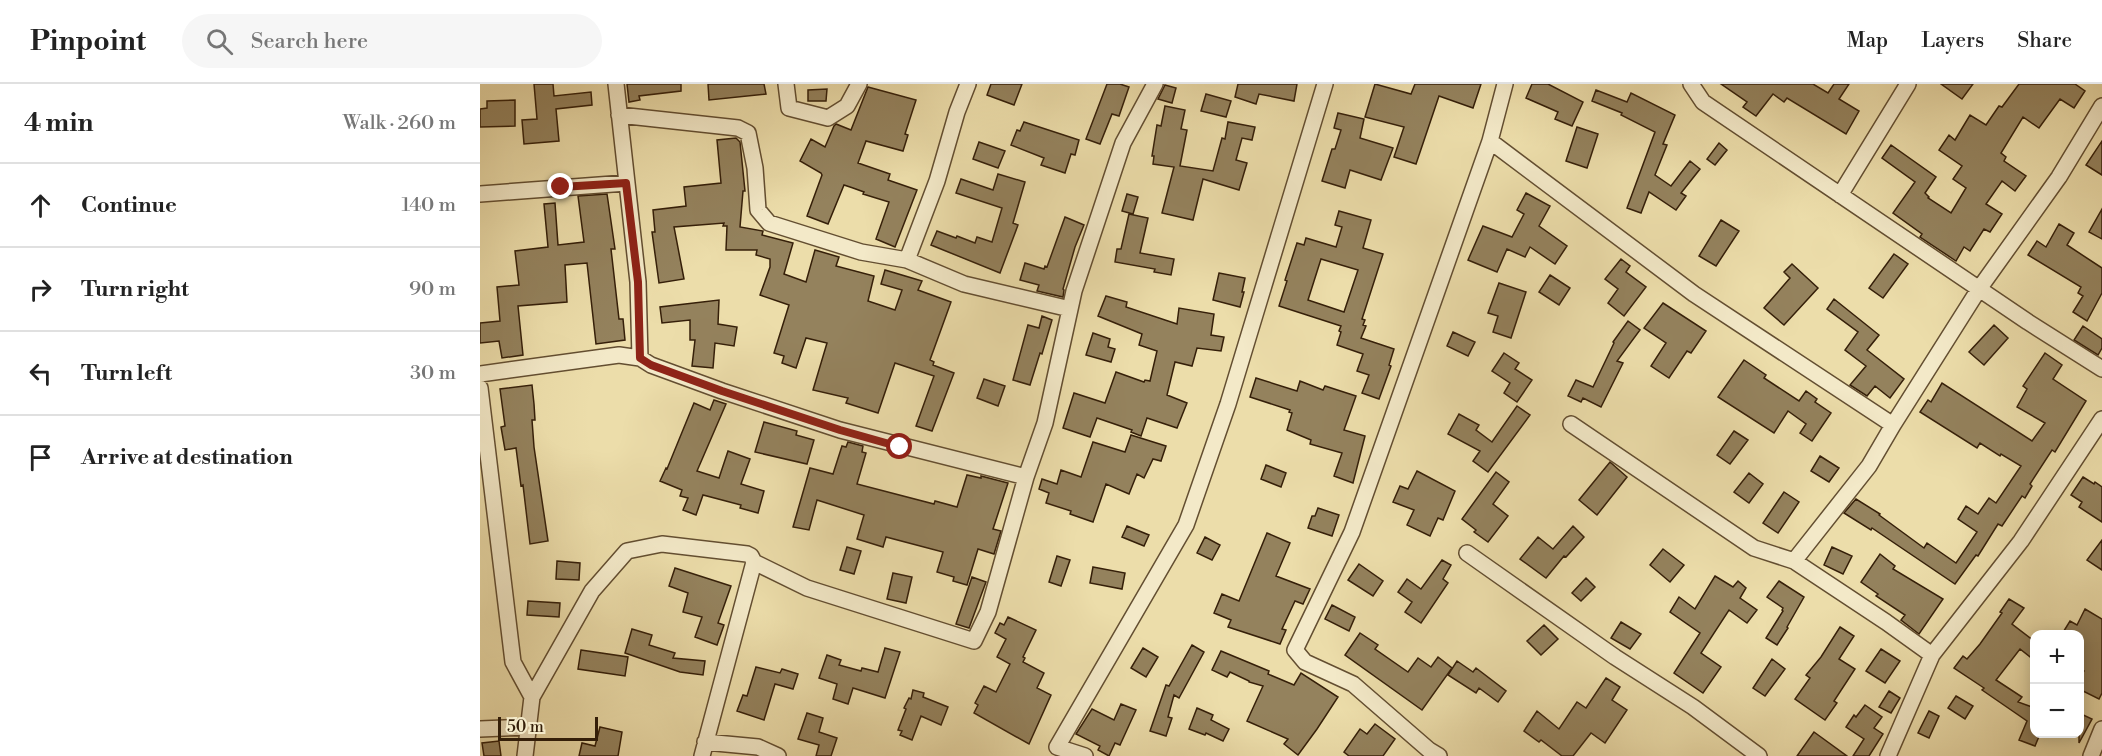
<!DOCTYPE html>
<meta charset="utf-8">
<style>
body{margin:0;font-family:"Libre Bodoni",serif;background:#f6f6f6;color:#222}
.controls{position:absolute;right:18px;bottom:18px;display:grid;overflow:hidden;border-radius:12px;box-shadow:0 3px 15px #0003}
.controls button{width:54px;height:54px;display:grid;place-items:center;padding:0;border:0;border-bottom:2px solid #e0e0e0;background:#fff;color:#222;font:30px sans-serif}
.scale{position:absolute;left:18px;bottom:15px;width:100px;box-sizing:border-box;padding-left:6px;border:3px solid #351f09;border-top:0;font-size:16px;line-height:21px;white-space:nowrap;color:#351f09;-webkit-text-stroke:4px #f3e9c8;paint-order:stroke}
.stop{position:absolute;width:18px;height:18px;margin:-14px;border:4px solid #8f2418;border-radius:50%;background:#fff}
.stop.end{background:#8f2418;border-color:#fff;box-shadow:0 2px 6px #0008}
.list{margin:0;padding:0;list-style:none}
h2{display:flex;justify-content:space-between;align-items:center;height:78px;margin:0;padding:0 24px;font-size:26px}
h2 small{font-size:20px;font-weight:400;color:#767676}
.list li{display:grid;grid-template-columns:39px 1fr auto;gap:18px;align-items:center;box-sizing:border-box;height:84px;padding:0 24px;border-top:2px solid #e0e0e0}
.list b{display:block;font-size:22px;white-space:nowrap}
.list em{font-size:20px;font-style:normal;color:#767676}
.icon{flex:none;width:33px;height:33px;fill:none;stroke:currentColor;stroke-width:2;stroke-linecap:round;stroke-linejoin:round}
.map{position:relative;flex:none;width:1622px;height:672px;overflow:hidden}
header{display:flex;align-items:center;gap:36px;box-sizing:border-box;height:84px;padding:0 30px;background:#fff;border-bottom:2px solid #e0e0e0}
header strong{font-size:28px}
nav{display:flex;gap:33px;margin-inline-start:auto;font-size:21px}
.search{width:420px;height:54px;background:#f6f6f6;display:flex;align-items:center;gap:15px;box-sizing:border-box;padding:0 21px;border-radius:33px;color:#767676;font-size:22px}
main{display:flex}
aside{flex:1;background:#fff}
.map>svg:first-child{display:block}
.building{fill:#94825d;stroke:#351f09;stroke-width:1.5;fill-rule:evenodd}
.lines{fill:none;stroke-linecap:round;stroke-linejoin:round}
.minor-casing{stroke:#634e31;stroke-width:18}
.minor{stroke:#f3e9c8;stroke-width:15}
.route{stroke:#8f2418;stroke-width:8}
</style>
<header>
<strong>Pinpoint</strong>
<div class="search"><svg class="icon" aria-label="search" viewBox="0 0 24 24"><circle cx="10" cy="10" r="6"/><path d="M15 15l6 6"/></svg>Search here</div>
<nav><a>Map</a><a>Layers</a><a>Share</a></nav>
</header>
<main>
<aside>
<h2>4 min<small>Walk · 260 m</small></h2>
<ul class="list">
<li><svg class="icon" aria-label="ahead" viewBox="0 0 24 24"><path d="M12 20V5M6 11l6-6 6 6"/></svg><div><b>Continue</b></div><em>140 m</em></li>
<li><svg class="icon" aria-label="right" viewBox="0 0 24 24"><path d="M7 20v-9h11M14 6l5 5-5 5"/></svg><div><b>Turn right</b></div><em>90 m</em></li>
<li><svg class="icon" aria-label="left" viewBox="0 0 24 24"><path d="M17 20v-9H6M10 6l-5 5 5 5"/></svg><div><b>Turn left</b></div><em>30 m</em></li>
<li><svg class="icon" aria-label="arrive" viewBox="0 0 24 24"><path d="M6 21V4h12l-3 4 3 4H6"/></svg><div><b>Arrive at destination</b></div></li>
</ul>
</aside>
<div class="map">
<svg width="1622" height="672" viewBox="0 0 1622 672">
<rect width="100%" height="100%" fill="#ecddaa"/>
<filter id="stains"><feTurbulence type="fractalNoise" baseFrequency=".00333" numOctaves="4"/><feColorMatrix values="0 0 0 0 .2 0 0 0 0 .09 0 0 0 0 .02 0 0 0 .5 -.17"/></filter>
<radialGradient id="worn" r=".72"><stop offset=".6" stop-color="#630" stop-opacity="0"/><stop offset="1" stop-color="#630" stop-opacity=".3"/></radialGradient>
<path class="building" d="M54,0H73L74,12L111,8L112,21L76,25L79,57L44,60L42,36L57,35Z
M147,0H201V7L159,12L160,16L149,18Z
M228,0H284L286,10L229,16Z
M511,0H542L534,21L507,11Z
M627,0H640L649,3L639,32L632,30L620,60L606,55Z
M758,0H817L814,17L779,10L776,20L755,13Z
M895,0L931,10L935,0H1001L993,24L959,12L936,80L914,73L924,43L885,33Z
M1052,0H1068L1103,18L1092,42L1075,35L1078,28L1046,14Z
M1241,0H1333L1348,9L1354,0H1369L1359,15L1379,27L1366,50L1307,14L1304,18L1293,10L1276,32L1263,23L1267,18Z
M1461,0H1493L1482,15Z
M1539,0H1595L1605,7L1594,24L1580,15L1559,44L1543,33L1521,69L1526,73L1524,77L1546,92L1535,107L1522,97L1506,120L1522,130L1510,148L1504,145L1490,167L1484,163L1476,177L1440,153L1442,150L1413,129L1435,98L1402,74L1411,61L1456,93L1445,109L1449,113L1448,114L1471,129L1486,104L1473,95L1482,82L1459,66L1469,51L1475,56L1490,31L1506,41L1519,22L1522,23Z
M685,1L696,4L692,19L678,15Z
M388,3L436,16L425,50L428,51L423,67L386,57L378,79L410,90L408,96L437,106L415,163L396,155L409,118L383,110L384,108L373,104L364,101L348,140L327,132L342,91L341,89L320,77L331,55L345,63L354,42L356,40L371,46Z
M347,5L346,17H328V6Z
M1116,6L1147,18L1151,9L1195,31L1183,60L1187,61L1175,91L1191,102L1210,77L1220,85L1201,109L1206,112L1196,126L1169,108L1161,129L1147,124L1175,48L1141,31L1142,29L1112,17Z
M726,10L751,17L746,33L721,27Z
M35,16V42L0,43V25L7,24V17Z
M685,22L705,26L701,45L707,46L700,82L733,87L742,54L745,55L748,38L775,43L772,56L762,54L756,76L767,79L759,106L723,95L713,136L682,129L694,83L673,80L674,72H672L677,41L681,42Z
M858,29L884,35L880,54L913,64L901,96L870,86L865,104L842,97L852,65H855L861,46L854,44Z
M544,38L599,56L595,71L591,70L585,89L561,81L564,74L531,61L537,46L540,47Z
M1097,43L1118,50L1107,84L1086,77Z
M256,54L260,58L265,107H263L260,143L283,147L282,151L313,159L304,190L326,198L335,166L359,173L356,182L394,192L388,217L415,226L422,206L401,200L405,186L442,197L438,206L471,218L450,276L454,278L453,281L474,289L452,347L436,342L454,292L415,279L398,329L366,319L368,314L333,306L347,259L326,254L316,284L302,279L304,272L294,269L309,221L280,211L290,183V175L276,171L277,166H246L247,142H243L244,139L194,143L204,195L179,199L172,148H175L173,126L206,122L204,103L241,99L237,56Z
M1622,57V91L1606,81Z
M499,58L525,67L518,84L493,75Z
M1239,59L1247,66L1235,81L1227,75Z
M518,90L545,98L533,139L538,141L520,189L451,161L457,147L476,154L477,152L495,159L497,153L512,158L522,124L476,109L481,95L513,106Z
M1046,109L1070,122L1059,142L1087,162L1075,180L1050,163L1045,173L1027,165L1017,188L988,176L1003,142L1032,153L1044,130L1037,126Z
M127,110L135,165H131L139,235H143L145,256L116,260L107,179L85,181L87,218L38,222L43,271L22,274L19,257L0,259V239L20,237L17,203L39,201L35,167L68,163L64,120L75,119L78,161L104,158L98,112Z
M647,110L658,113L653,130L642,127Z
M1622,125V155L1609,148Z
M859,127L891,136L883,164L903,170L882,235L885,236L883,241L886,242L881,254L914,265L909,281L911,282L899,315L882,309L889,291L877,287L883,270L857,261L861,248L859,247L861,242L799,222L807,197L805,196L817,159L824,161L826,154L856,163L862,143L855,141ZM841,175L878,186L864,228L828,216Z
M649,130L668,134L660,169L694,175L691,191L674,188L675,185L635,178L637,165H641Z
M585,133L604,141L595,163L583,205L584,206L583,213L557,207L559,201L540,196L545,179L564,185L565,182L567,183Z
M1241,136L1259,147L1236,182L1219,172Z
M1579,140L1594,149L1587,161L1622,184V209L1607,237L1593,228L1603,212L1598,209L1601,203L1548,171L1557,157L1566,163Z
M1414,170L1428,180L1403,214L1389,204Z
M1141,175L1150,182L1146,188L1166,203L1144,232L1128,219L1138,205L1125,195Z
M1312,180L1338,204L1304,241L1284,224L1310,194L1304,188Z
M739,189L765,194L762,208H764L760,223L733,216Z
M1070,191L1090,204L1079,221L1059,208Z
M1019,199L1046,208L1031,254L1013,248L1018,232L1008,229Z
M626,212L647,218L646,223L697,240L699,224L734,230L731,251L744,253L741,267L717,264L712,282L695,278L687,311L707,319L697,344L667,334L661,352L651,348L652,346L617,334L610,353L583,344L594,309L625,319L636,288L664,298L665,296L670,297L677,267L659,261L662,250L618,232Z
M1354,215L1399,251L1387,266L1424,295L1410,314L1395,302L1387,312L1370,301L1386,282L1365,266L1378,248L1347,225Z
M239,216L238,240L257,243L254,262L235,259L233,284L212,282L215,256H210V236L182,239L180,223Z
M1183,219L1226,247L1211,269L1207,267L1189,294L1171,282L1186,259L1164,244Z
M562,232L572,236L562,270L560,269L550,301L533,296L548,241L559,244Z
M1148,237L1160,246L1137,277L1143,279L1121,323L1103,314L1101,318L1088,312L1096,296L1113,303L1134,259L1133,258Z
M1514,241L1528,254L1504,281L1489,268Z
M1603,242L1622,255V264L1618,271L1594,256Z
M973,248L995,258L988,272L967,262Z
M613,249L630,255L628,263L635,265L631,278L606,271Z
M1024,269L1039,279L1035,285L1052,296L1037,318L1024,309L1030,299L1012,287Z
M1565,269L1582,281L1573,295L1606,317L1575,368L1572,366L1550,400L1552,402L1545,414L1542,412L1522,442L1518,440L1498,472L1496,471L1475,500L1392,444L1391,446L1364,429L1376,415L1400,430L1399,431L1444,464L1447,459L1476,479L1497,448L1478,435L1486,422L1498,430L1509,414L1516,419L1541,382L1521,370L1520,372L1500,359L1497,364L1440,328L1448,316L1451,318L1462,299L1552,357L1565,339L1537,323L1547,305L1543,302Z
M1264,276L1286,291L1284,294L1319,317L1326,307L1337,315L1335,318L1351,329L1332,357L1320,349L1326,340L1308,327L1294,349L1238,313Z
M776,294L817,307L820,297L843,306L845,302L876,312L864,346L885,352L873,399L854,392L862,369L830,360L831,356L807,346L812,329L809,328L810,326L770,313Z
M504,295L525,302L518,322L497,314Z
M52,301L54,320L55,336H52L54,363L68,457L50,460L43,401L41,402L36,364L25,366L21,343L25,342L20,305Z
M234,316L246,320L217,387L239,394L248,367L270,375L261,400L284,407L278,429L260,424L261,421L223,411L216,431L203,426L208,414L200,412L202,406L180,397L186,384L187,385L214,319L230,326Z
M1037,322L1050,331L1008,388L993,377L1000,367L968,350L979,330L999,341L996,346L1012,358Z
M284,338L317,347L316,351L334,356L327,380L275,368Z
M1254,347L1268,356L1250,380L1237,371Z
M651,351L686,362L681,377L673,375L664,394L657,390L649,410L626,400L613,438L590,430L591,427L566,419L569,409L559,405L562,395L577,400L581,386L601,393L613,358L645,368Z
M368,358L383,362L382,368L386,369L377,400L454,420L455,417L477,423L487,391L501,394V392L528,399L513,445L521,447L514,470L498,465L487,501L473,497L474,493L457,488L463,468L406,453L403,463L377,455L384,431L337,416L329,446L313,443L330,384L353,390L362,362L366,363Z
M1340,372L1359,384L1349,398L1331,387Z
M1130,378L1147,393L1117,431L1099,416Z
M786,381L806,389L801,403L781,395Z
M937,387L975,407L963,436L958,434L950,452L927,441L934,426L913,418L920,402L928,405Z
M1016,388L1029,398L1013,420L1028,432L1008,458L994,448L996,446L982,435Z
M1269,389L1283,400L1269,419L1254,408Z
M1603,393L1614,400L1615,398L1622,403V438L1599,423L1602,418L1591,411Z
M1304,408L1319,418L1298,449L1283,439Z
M838,424L859,431L852,452L828,444L832,432H835Z
M647,442L669,451L664,462L642,453Z
M1093,442L1104,453L1086,473L1084,472L1066,494L1040,475L1058,453L1073,465Z
M787,449L810,459L796,492L830,505L823,520L815,517L802,545L806,546L800,560L748,543L751,536L734,529L742,510L759,517Z
M725,453L740,461L732,476L717,469Z
M1622,456V486L1607,476Z
M367,463L381,467L374,490L360,486Z
M1352,463L1372,472L1363,490L1344,481Z
M1183,465L1204,481L1190,498L1170,481Z
M1400,470L1415,482L1413,485L1463,515L1439,550L1421,536L1425,531L1396,512L1398,510L1381,498Z
M577,472L590,476L581,502L569,498Z
M962,476L971,481L963,495L968,499L941,539L925,528L932,518L918,508L927,495L941,505Z
M77,477L100,479L99,496L76,495Z
M879,480L903,497L893,512L868,496Z
M613,483L645,489L642,505L610,499Z
M195,484L251,502L238,539L244,541L237,561L215,553L222,533L203,528L208,509L189,502Z
M413,489L432,493L426,519L407,515Z
M1235,492L1253,503L1258,497L1266,504L1260,514L1277,526L1267,539L1249,526L1221,569L1241,583L1223,609L1194,589L1220,549L1190,528L1199,513L1215,525Z
M492,493L506,498L489,544L476,540Z
M1106,494L1115,503L1101,517L1092,509Z
M1299,497L1324,513L1307,543L1308,544L1297,561L1286,554L1303,527L1302,526L1303,524L1287,513Z
M1529,515L1544,524L1532,540L1554,557V576L1540,565L1516,596L1542,613L1538,618L1552,623L1554,619V650H1560L1555,662L1539,656L1547,637L1502,606L1504,604L1474,584L1483,572L1487,575L1500,560L1522,529L1520,528Z
M48,517L80,519L79,533L47,531Z
M852,521L875,533L869,547L845,535Z
M1605,525L1622,535V609L1619,615L1599,605V595L1604,587L1599,584V550H1582L1590,537L1597,541Z
M528,533L556,546L543,573L545,574L543,578L564,589L557,604L571,611L549,660L494,629L498,621L495,619L504,602L516,608L530,580L517,573L526,555L515,549L520,539L524,541Z
M1141,538L1161,550L1150,565L1131,554Z
M1064,541L1078,555L1061,571L1047,557Z
M1360,543L1374,552L1359,575L1375,585L1354,617L1357,619L1345,636L1315,615L1330,594L1326,591L1341,573Z
M152,545L172,551L169,561L195,569L193,574L225,577L223,591L200,588L145,569Z
M880,549L898,561L895,565L928,588L938,574L951,583L958,573L972,584L942,626L865,571Z
M712,561L724,568L699,614L694,611L688,633L692,634L686,652L670,647L686,601L689,602Z
M405,564L420,568L405,614L373,604L368,620L353,615L357,600L339,594L347,571L361,576L359,581L381,587L382,584L398,588Z
M663,564L678,573L666,593L651,584Z
M1401,565L1420,577L1405,599L1386,587Z
M101,566L148,573L145,592L98,585Z
M741,567L789,587L788,590L814,601L821,589L858,613L837,645L818,671L804,660L808,655L767,637L783,602L769,598V597L750,588L747,593L732,586Z
M1292,575L1305,585L1285,612L1273,604Z
M977,577L993,588L996,584L1026,607L1018,618L999,604L996,609L968,591Z
M276,583L300,589L302,585L318,590L313,605L295,600L284,636L257,627L263,611L267,612Z
M1126,594L1140,603L1132,616L1147,626L1125,659L1111,649L1093,672H1082L1061,656L1059,658L1044,647L1057,627L1079,645L1097,618L1106,624Z
M433,606L444,609L443,613L468,623L461,641L441,632L432,656L420,651L422,647L418,646L426,625L424,624L429,614L431,615Z
M1409,607L1420,614L1411,629L1399,623Z
M1476,612L1493,622L1485,635L1468,624Z
M641,620L656,626L640,661L635,659L629,672L618,666L620,662L596,650L612,625L634,636Z
M1385,621L1402,633L1394,644L1403,650L1389,672H1373L1384,655L1366,643L1374,631L1376,633Z
M717,624L733,631L731,636L749,645L743,657L726,649L725,651L709,645Z
M1449,627L1459,632L1449,654L1438,649Z
M327,629L343,634L339,648L357,654L351,672H336L339,661L318,655Z
M1599,629L1612,635L1599,659Z
M895,640L915,655L903,672H869L864,668L880,645L887,650Z
M120,643L142,648L138,672H99L102,659L115,662Z
M1334,648L1367,672H1317Z
M19,657L21,672H4L2,659Z"/>
<g class="lines">
<defs>
<path id="minor" d="M136,0L158,198L160,274
M306,0L309,24L348,34L367,22L379,0
M1211,0L1223,18L1548,238L1622,285
M139,31L258,44L268,49L275,84L278,126L289,139L381,168L427,176L484,200L590,225
M1010,57L1214,210L1413,341
M0,110L146,99
M1360,111L1428,0
M427,176L457,97L477,28L488,0
M0,290L139,271L160,274L171,281L242,307L360,346L546,393
M0,304L33,578L52,613L45,672
M1091,340L1274,464L1314,477L1406,538L1452,571
M987,469L1135,573L1213,623L1279,672
M1314,477L1389,382L1413,341L1499,205L1579,93L1622,22
M274,478L327,504L494,557L508,528L546,393L565,339L594,207L643,59L675,0
M52,613L112,507L147,467L182,460L267,470L271,472L274,478L222,672
M0,645L48,643
M225,658L278,663L298,672
M605,672L577,663L706,441L748,320L845,0
M959,672L949,666L873,600L825,578L815,566L872,448L1010,57L1025,0
M1408,672L1452,571L1541,457L1622,335
M1611,672L1622,645"/>
</defs>
<use href="#minor" class="minor-casing"/>
<use href="#minor" class="minor"/>
</g>
<g class="lines">
<path class="route" d="M81,103L146,99L158,198L160,274L171,281L242,307L360,346L420,363"/>
</g>
<rect width="100%" height="100%" filter="url(#stains)"/>
<rect width="100%" height="100%" fill="url(#worn)"/>
</svg>
<div class="controls">
<button>+</button>
<button>−</button>
</div>
<div class="scale">50 m</div>
<div class="stop" style="left:420px;top:363px"></div>
<div class="stop end" style="left:81px;top:103px"></div>
</div>
</main>
